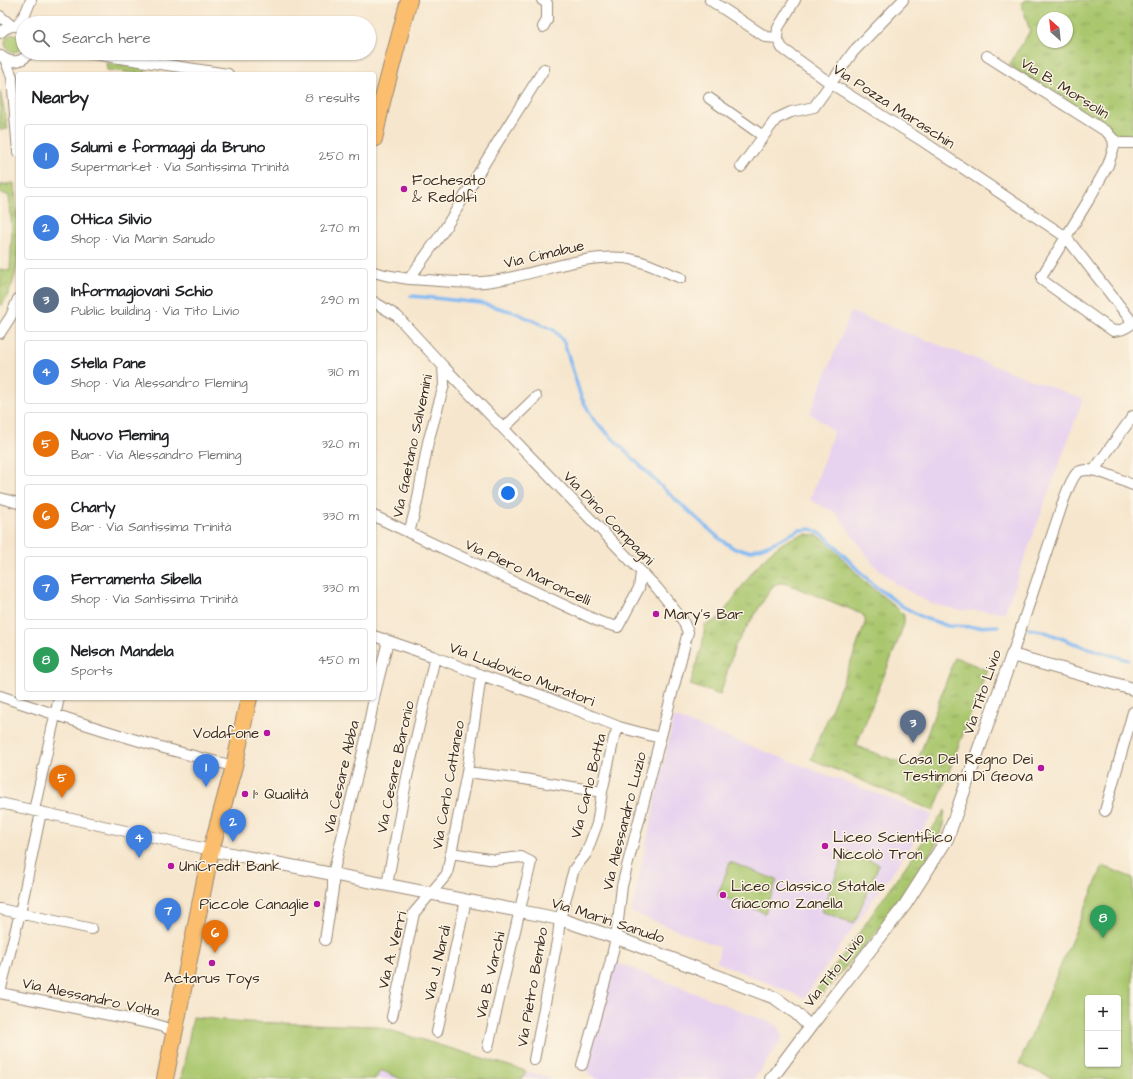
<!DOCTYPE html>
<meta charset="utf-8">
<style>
body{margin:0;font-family:"Architects Daughter",sans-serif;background:#f6f6f6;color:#202124}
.controls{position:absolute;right:12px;bottom:12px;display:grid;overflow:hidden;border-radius:4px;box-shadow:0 1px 3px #0004}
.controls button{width:36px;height:36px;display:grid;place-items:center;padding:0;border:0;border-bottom:1px solid #e0e0e0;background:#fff;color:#202124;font:20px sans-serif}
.compass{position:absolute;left:1037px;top:12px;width:36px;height:36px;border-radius:50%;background:#fff;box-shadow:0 1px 3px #0004;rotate:333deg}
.you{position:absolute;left:508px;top:493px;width:14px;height:14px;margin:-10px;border:3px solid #fff;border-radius:50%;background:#1a73e8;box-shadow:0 0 0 6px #1a73e833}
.badge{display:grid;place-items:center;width:26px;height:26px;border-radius:50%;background:#111827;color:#fff;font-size:13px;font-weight:700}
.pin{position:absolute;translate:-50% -33px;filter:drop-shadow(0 1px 2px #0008)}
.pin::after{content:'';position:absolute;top:21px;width:14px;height:12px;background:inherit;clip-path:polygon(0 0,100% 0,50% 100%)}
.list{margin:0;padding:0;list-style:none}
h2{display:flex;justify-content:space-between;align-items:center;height:52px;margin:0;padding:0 16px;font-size:17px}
h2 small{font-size:13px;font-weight:400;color:#757577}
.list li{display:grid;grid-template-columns:26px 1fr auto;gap:12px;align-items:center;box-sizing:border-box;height:64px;margin:0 8px 8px;padding:0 8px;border:1px solid #e0e0e0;border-radius:4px}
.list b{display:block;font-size:15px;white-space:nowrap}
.list p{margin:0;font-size:13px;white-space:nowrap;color:#757577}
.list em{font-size:13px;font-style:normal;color:#757577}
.icon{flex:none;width:22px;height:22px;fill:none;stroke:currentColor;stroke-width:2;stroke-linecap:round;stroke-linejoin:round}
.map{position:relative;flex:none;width:1133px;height:1079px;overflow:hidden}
.search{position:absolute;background:#fff;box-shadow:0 1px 3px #0004;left:16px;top:16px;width:360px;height:44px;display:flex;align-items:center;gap:10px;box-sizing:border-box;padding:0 14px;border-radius:22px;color:#757577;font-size:15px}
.panel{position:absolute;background:#fff;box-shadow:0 1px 3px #0004;left:16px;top:72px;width:360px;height:628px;border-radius:4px}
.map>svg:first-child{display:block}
.built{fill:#e7d2ef}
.green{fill:#aac76e;stroke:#727846;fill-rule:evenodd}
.park{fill:url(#park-tufts);stroke:#727846;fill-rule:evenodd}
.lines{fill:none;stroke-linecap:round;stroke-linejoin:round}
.stream{stroke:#83baf3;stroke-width:3.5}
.minor-casing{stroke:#988876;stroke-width:12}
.tertiary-casing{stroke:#988876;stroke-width:14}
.primary-casing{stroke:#988876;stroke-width:18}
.minor{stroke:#fff;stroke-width:10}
.tertiary{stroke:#fff;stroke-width:12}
.primary{stroke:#fabe6e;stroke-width:16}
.poi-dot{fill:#b5179e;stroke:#fcf5e5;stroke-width:1.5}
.labels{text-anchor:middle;stroke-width:3;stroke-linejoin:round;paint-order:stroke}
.street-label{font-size:15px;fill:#3b2a1e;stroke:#fcf5e5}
.poi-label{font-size:15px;fill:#3b2a1e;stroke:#fcf5e5;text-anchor:start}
</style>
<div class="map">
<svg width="1133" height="1079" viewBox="0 0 1133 1079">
<defs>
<pattern id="park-tufts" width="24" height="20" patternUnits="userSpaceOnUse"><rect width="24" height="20" fill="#aac76e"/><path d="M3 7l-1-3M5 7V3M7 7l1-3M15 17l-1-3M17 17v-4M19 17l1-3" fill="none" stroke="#8ca25a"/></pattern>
</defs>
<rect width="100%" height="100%" fill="#fcf5e5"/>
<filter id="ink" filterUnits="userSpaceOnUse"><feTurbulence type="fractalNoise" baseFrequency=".025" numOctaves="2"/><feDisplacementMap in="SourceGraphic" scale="8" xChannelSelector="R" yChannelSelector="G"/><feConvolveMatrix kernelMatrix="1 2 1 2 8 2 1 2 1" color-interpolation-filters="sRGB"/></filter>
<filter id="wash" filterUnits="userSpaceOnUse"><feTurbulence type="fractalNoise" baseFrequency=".012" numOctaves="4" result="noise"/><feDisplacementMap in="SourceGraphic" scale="16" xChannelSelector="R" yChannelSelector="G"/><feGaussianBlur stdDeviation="0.9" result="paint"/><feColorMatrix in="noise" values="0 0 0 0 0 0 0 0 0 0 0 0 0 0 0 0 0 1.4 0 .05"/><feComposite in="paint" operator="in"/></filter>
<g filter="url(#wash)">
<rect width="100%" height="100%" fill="#f6e6cd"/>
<path class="built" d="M851,312L1083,399L1005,612L958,610L930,603L896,584L873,564L836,513L810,500L834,431L810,413Z
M674,717L933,815L804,998L717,962L720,947L631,912Z
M613,953L620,965L626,966L777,1025L783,1035L782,1040L754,1079H596L587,1072L586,1065Z
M381,1070L401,1079H375Z
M526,1071L553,1079H523Z"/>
<path class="green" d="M5 43a9 9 0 1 1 18 0a9 9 0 1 1-18 0Z
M106,63L146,68L145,74L107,70Z
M846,851L879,864L854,924L821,911Z
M730,862L777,880L765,913L718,895Z
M1103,866L1133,878V1079H1054L1019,1064ZM1088,998H1118V1064H1088Z
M193,1017L246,1022L376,1026L526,1071L523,1079H401L381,1070L375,1079H181Z"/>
<path class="park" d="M1027,0H1133V139C1124,140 1119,138 1113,132L1009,65L1030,31L1021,3ZM1043,18H1067V42H1043Z
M0,91L8,129L0,130Z
M14,183C18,223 26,269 2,305H0V269L10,271L12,230L9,196L0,192V185Z
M806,534L816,535L824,539L865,582L897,608L904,615V624L896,646L856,746L915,768L955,657L987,670L934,811L811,759L854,654L865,623C866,618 864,616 860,613L787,584C781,582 777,583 772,587L735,646L720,695L690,685L702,647L705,625L715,621L721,616C745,585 765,542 806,534Z
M945,810L943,825L936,844L913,882L877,931L826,990L817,998L809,999L847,950Z"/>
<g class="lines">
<path class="stream" d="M411,296L434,298L480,303L514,312L554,330L564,342L581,397L594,420L664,489L720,539L735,549L750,551L771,544L799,530L812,529L825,536L857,569L876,587L902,606L924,618L948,626L975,627L998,626
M1029,629L1042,631L1087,648L1128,660"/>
</g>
</g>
<g filter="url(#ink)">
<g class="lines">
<defs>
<path id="minor" d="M542,0L547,3V20L543,27
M710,0L766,37L777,38
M795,0L778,28L777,38L782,48L830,83L924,142L1066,237L1133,323
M0,16L12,26
M17,26L26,12L31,0
M0,33C7,26 14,24 23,28
M86,53L228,74
M1,56C10,64 22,63 29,53
M987,56L1107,132L1113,139L1114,147L1108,165L1088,201L1042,276V280L1113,331C1121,331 1127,328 1133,323
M5,59L12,77L18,152
M709,98L763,136
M1113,139L1119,143H1133
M741,167L776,119L791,112L814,107L853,52L903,0
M374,272L385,275L409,279L444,230L492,151L544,69
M409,279C435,280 466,285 492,281C536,275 579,254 624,258C643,260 663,271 681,278
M374,302L397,316L443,366L657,588L682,619L688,632L622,886L616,938L610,964L582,1065
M0,333L11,316L18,299
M504,428L536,397
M1094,470L1133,416
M0,498L18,503
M374,516L600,622L618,627L639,588L641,573
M409,533L417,503L428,442L444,385L443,366
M374,636L435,657L481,675L540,695L619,727L660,738
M1012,655L1064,499C1067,492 1072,477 1077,473C1089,463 1119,480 1133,485
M0,696C77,722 155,748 234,766
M467,772L524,779L602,792
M0,803L211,850
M34,810L59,698
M1105,811L1133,712
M451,853L495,860L521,857L531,862L488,1047
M387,885L407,777L435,657
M0,909L92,929
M325,940L333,889V874L366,739L375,693L387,645L385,639
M0,992L20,913L41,812
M0,993L154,1024L175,1031
M392,1017L414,913L447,874L467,772L481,675
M437,1032L466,900
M534,1060L558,936L560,919L574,869L586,854L597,824L602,792L614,738L619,727"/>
<path id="tertiary" d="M211,850L560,919L628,942L775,998L796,1013L810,1027
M771,1079L810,1027L905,905L947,839L1012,655L1133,689"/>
<path id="primary" d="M374,139L382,102L409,0
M165,1079L211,850L234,766L249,698"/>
</defs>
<use href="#minor" class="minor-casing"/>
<use href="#tertiary" class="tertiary-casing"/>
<use href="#primary" class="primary-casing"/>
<use href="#minor" class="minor"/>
<use href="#tertiary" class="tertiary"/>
<use href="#primary" class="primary"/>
</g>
</g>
<g class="poi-dot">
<circle cx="404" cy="189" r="4"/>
<circle cx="656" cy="614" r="4"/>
<circle cx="267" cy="733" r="4"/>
<circle cx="1041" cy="768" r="4"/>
<circle cx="245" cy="794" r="4"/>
<circle cx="825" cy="846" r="4"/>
<circle cx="171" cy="866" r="4"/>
<circle cx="723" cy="895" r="4"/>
<circle cx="317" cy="904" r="4"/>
<circle cx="212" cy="963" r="4"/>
</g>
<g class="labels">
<g class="street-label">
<text transform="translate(1065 88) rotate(32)" y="5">Via B. Morsolin</text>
<text transform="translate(894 106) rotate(33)" y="5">Via Pozza Maraschin</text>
<text transform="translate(544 254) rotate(-13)" y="5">Via Cimabue</text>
<text transform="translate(412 446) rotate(-78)" y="5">Via Gaetano Salvemini</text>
<text transform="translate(609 518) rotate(46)" y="5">Via Dino Compagni</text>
<text transform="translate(528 572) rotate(25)" y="5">Via Piero Maroncelli</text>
<text transform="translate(522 674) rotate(21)" y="5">Via Ludovico Muratori</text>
<text transform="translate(982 692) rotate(-71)" y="5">Via Tito Livio</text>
<text transform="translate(395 767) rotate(-78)" y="5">Via Cesare Baronio</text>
<text transform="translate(341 777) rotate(-77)" y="5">Via Cesare Abba</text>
<text transform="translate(448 785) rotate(-80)" y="5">Via Carlo Cattaneo</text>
<text transform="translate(588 786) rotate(-76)" y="5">Via Carlo Botta</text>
<text transform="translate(624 821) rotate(-76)" y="5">Via Alessandro Luzio</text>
<text transform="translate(608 920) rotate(18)" y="5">Via Marin Sanudo</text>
<text transform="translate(392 950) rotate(-76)" y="5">Via A. Verri</text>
<text transform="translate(437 963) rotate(-77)" y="5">Via J. Nardi</text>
<text transform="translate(834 970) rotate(-52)" y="5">Via Tito Livio</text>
<text transform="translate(490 975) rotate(-77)" y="5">Via B. Varchi</text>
<text transform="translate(532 987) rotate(-80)" y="5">Via Pietro Bembo</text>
<text transform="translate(91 997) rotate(12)" y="5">Via Alessandro Volta</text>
</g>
<g class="poi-label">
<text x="412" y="185">Fochesato<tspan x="412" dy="17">&amp; Redolfi</tspan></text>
<text x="664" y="619">Mary's Bar</text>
<text x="259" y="738" text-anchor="end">Vodafone</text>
<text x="1033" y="764" text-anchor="end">Casa Del Regno Dei<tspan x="1033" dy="17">Testimoni Di Geova</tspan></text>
<text x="253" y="799">1° Qualità</text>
<text x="833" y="842">Liceo Scientifico<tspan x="833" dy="17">Niccolò Tron</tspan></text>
<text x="179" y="871">UniCredit Bank</text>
<text x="731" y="891">Liceo Classico Statale<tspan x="731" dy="17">Giacomo Zanella</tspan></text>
<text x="309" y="909" text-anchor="end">Piccole Canaglie</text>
<text x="212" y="983" text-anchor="middle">Actarus Toys</text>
</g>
</g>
</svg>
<div class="controls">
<button>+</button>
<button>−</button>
</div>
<svg class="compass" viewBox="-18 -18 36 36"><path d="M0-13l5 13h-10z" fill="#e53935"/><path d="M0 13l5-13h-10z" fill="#757577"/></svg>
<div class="you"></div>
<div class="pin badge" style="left:206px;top:787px;background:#3f7fe0">1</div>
<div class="pin badge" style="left:233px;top:842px;background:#3f7fe0">2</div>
<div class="pin badge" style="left:913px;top:743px;background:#5c6f8a">3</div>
<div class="pin badge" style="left:139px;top:858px;background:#3f7fe0">4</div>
<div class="pin badge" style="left:62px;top:798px;background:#e8710a">5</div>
<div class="pin badge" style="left:215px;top:953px;background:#e8710a">6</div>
<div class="pin badge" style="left:168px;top:931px;background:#3f7fe0">7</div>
<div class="pin badge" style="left:1103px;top:938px;background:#2e9e5b">8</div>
<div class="search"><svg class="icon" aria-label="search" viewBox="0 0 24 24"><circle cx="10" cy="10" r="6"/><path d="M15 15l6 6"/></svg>Search here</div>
<section class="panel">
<h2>Nearby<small>8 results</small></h2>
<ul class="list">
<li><span class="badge" style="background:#3f7fe0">1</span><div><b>Salumi e formaggi da Bruno</b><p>Supermarket · Via Santissima Trinità</p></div><em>250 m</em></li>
<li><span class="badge" style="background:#3f7fe0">2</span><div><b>Ottica Silvio</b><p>Shop · Via Marin Sanudo</p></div><em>270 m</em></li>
<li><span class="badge" style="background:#5c6f8a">3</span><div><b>Informagiovani Schio</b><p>Public building · Via Tito Livio</p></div><em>290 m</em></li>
<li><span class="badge" style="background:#3f7fe0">4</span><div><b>Stella Pane</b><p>Shop · Via Alessandro Fleming</p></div><em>310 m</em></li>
<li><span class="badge" style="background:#e8710a">5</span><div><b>Nuovo Fleming</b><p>Bar · Via Alessandro Fleming</p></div><em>320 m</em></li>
<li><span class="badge" style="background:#e8710a">6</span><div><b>Charly</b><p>Bar · Via Santissima Trinità</p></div><em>330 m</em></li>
<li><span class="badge" style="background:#3f7fe0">7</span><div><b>Ferramenta Sibella</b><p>Shop · Via Santissima Trinità</p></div><em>330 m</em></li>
<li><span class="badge" style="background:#2e9e5b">8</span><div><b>Nelson Mandela</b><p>Sports</p></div><em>450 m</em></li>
</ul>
</section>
</div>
